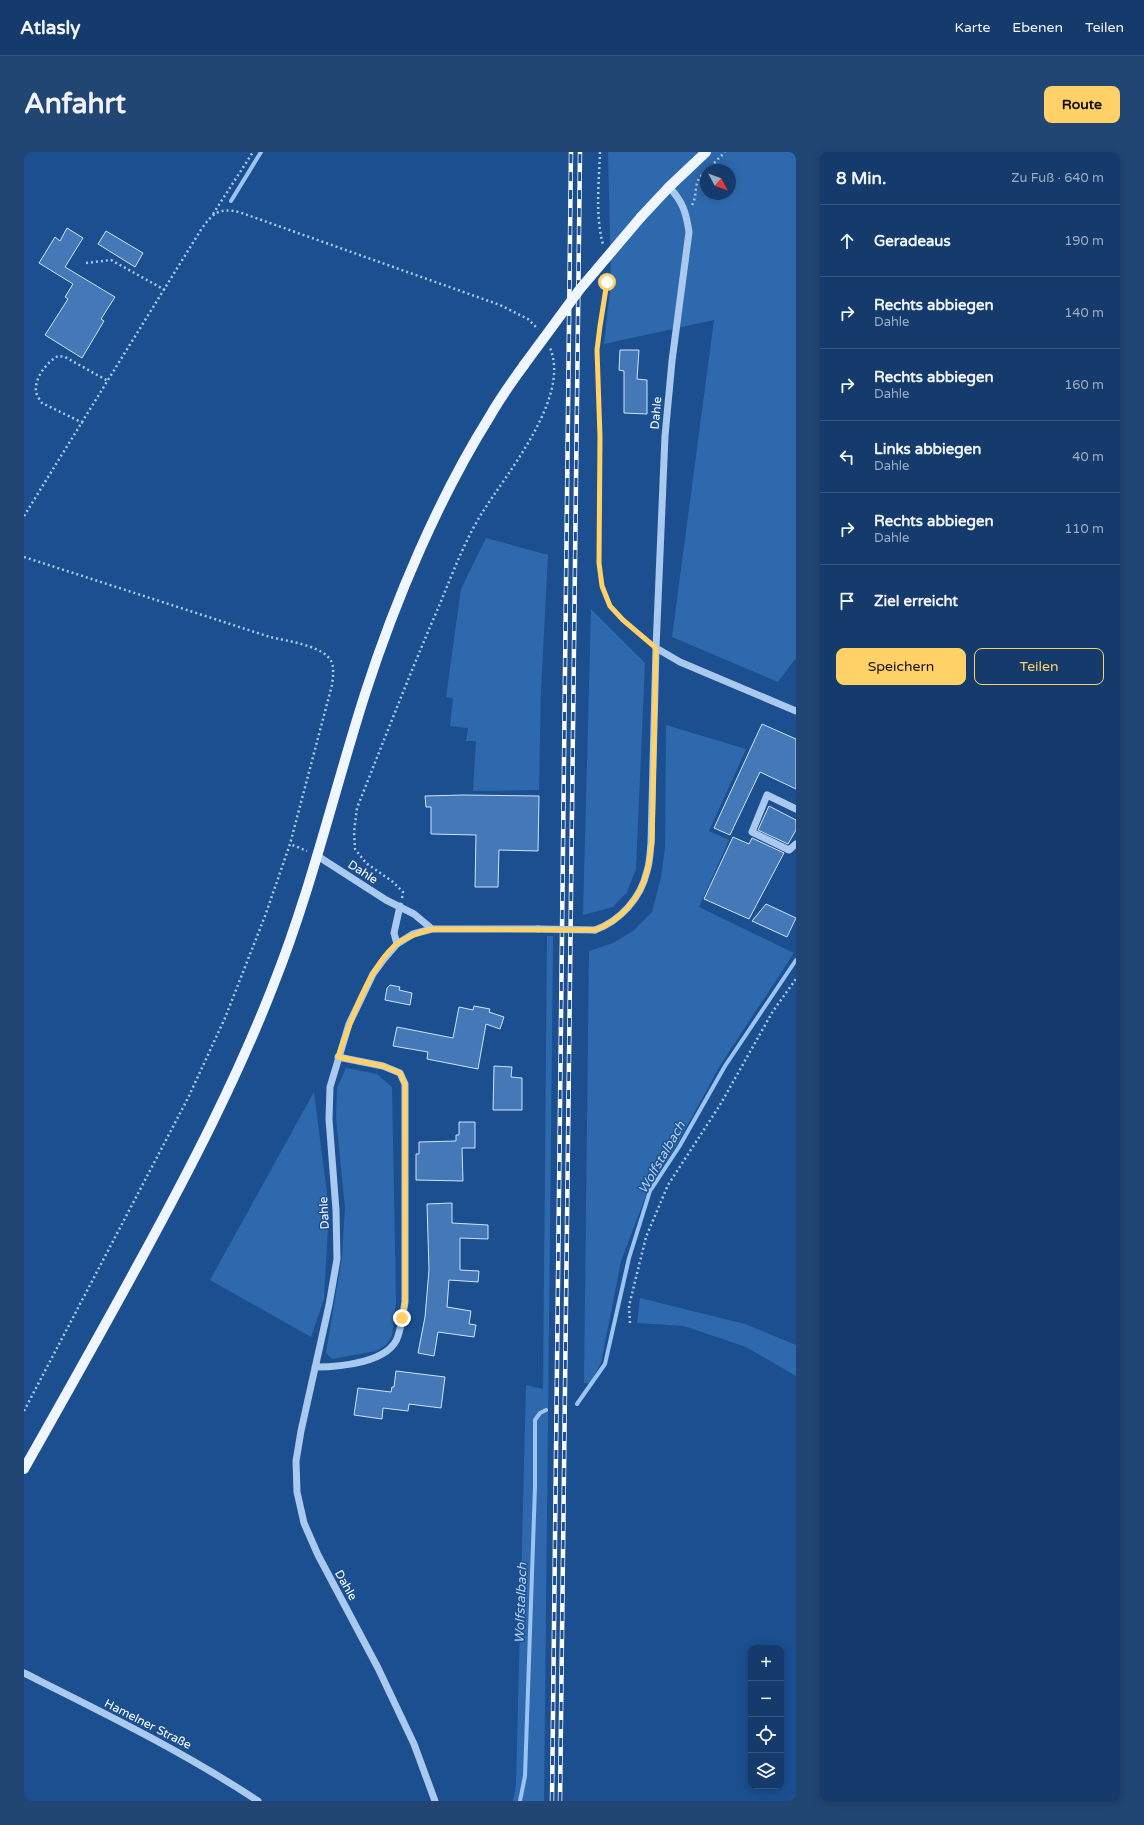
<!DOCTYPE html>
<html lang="de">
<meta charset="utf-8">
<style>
body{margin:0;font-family:"Varela Round",sans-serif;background:#214673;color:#f1f3f6}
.controls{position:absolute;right:12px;bottom:12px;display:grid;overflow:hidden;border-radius:8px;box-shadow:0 2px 10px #0003}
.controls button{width:36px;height:36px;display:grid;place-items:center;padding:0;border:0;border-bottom:1px solid #33557e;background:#143b6b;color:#f1f3f6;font:20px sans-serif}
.compass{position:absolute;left:676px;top:12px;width:36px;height:36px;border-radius:50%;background:#143b6b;box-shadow:0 2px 10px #0003;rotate:131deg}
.stop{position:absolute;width:12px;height:12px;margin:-9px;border:3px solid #ffd166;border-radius:50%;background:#fff}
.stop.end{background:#ffd166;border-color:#fff;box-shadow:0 1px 4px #0008}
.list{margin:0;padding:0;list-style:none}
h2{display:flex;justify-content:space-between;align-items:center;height:52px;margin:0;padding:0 16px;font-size:17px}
h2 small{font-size:13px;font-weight:400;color:#9dadc1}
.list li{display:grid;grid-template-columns:26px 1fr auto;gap:12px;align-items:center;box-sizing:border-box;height:72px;padding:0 16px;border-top:1px solid #33557e}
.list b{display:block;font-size:15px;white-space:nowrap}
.list p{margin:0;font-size:13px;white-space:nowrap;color:#9dadc1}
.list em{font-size:13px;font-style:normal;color:#9dadc1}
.actions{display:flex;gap:8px;padding:12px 16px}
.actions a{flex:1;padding:9px 0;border:1px solid #ffd166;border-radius:8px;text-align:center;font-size:14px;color:#ffd166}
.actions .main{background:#ffd166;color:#111}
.icon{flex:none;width:22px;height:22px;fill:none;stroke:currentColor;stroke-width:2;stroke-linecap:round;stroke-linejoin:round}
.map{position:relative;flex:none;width:772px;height:1649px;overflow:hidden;border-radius:8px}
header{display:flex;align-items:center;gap:24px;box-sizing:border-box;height:56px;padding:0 20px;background:#143b6b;border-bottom:1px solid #33557e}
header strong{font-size:19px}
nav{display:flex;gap:22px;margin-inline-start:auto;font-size:14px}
.intro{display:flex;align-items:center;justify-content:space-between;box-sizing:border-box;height:96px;padding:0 24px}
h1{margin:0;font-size:28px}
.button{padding:10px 18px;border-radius:8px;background:#ffd166;color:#111;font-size:14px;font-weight:700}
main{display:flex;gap:24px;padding:0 24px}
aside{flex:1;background:#143b6b;border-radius:8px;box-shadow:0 2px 10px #0003}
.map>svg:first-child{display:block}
.green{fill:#2e69ad;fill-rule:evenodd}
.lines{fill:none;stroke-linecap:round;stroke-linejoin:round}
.stream{stroke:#9cc4f0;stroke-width:4}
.building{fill:#4478b7;stroke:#cfe3fa}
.path{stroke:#a9c9ee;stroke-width:2.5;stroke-dasharray:2 3;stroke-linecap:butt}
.minor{stroke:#a9c9ee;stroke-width:7}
.major{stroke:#f0f6ff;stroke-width:10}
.rail-casing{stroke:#fff;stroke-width:4.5}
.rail{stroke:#1b4f8f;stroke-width:3;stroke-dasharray:9;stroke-linecap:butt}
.minor-bridge{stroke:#a9c9ee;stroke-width:7}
.major-bridge{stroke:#f0f6ff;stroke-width:10}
.route{stroke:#ffd166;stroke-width:5}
.labels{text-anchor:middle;stroke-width:3;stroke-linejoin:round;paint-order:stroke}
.street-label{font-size:12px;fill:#fff;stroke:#1b4f8f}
.water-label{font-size:13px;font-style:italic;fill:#b5d3f5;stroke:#1b4f8f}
</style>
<header>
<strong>Atlasly</strong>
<nav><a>Karte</a><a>Ebenen</a><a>Teilen</a></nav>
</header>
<div class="intro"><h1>Anfahrt</h1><a class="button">Route</a></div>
<main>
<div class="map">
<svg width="772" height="1649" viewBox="0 0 772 1649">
<rect width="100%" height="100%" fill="#1b4f8f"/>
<path class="green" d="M584,0H772V506L754,530L648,485L690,168L580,192L587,130ZM682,18H706V42H682Z
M462,386L524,403L517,539L515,638L449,639L452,589H442L444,576L426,574L429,546L422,545L437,437Z
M567,457L621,511L612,717L603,740L589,755L559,763Z
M642,573L722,597L685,679L705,688L675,755L770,801L697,912L652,994L624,1038L597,1109L577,1211L566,1231H560L565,799L589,791L609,779L628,760L637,725L641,696Z
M523,784H529V791L520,1649H489L492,1632L502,1233L519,1237Z
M322,916L353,922L368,935L372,1149L368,1184L362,1193L352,1199L308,1207L302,1201L318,1105L321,1056L312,966L313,936Z
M290,940L305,1057L300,1147L287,1185L186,1128Z
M616,1146L721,1172L772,1193V1224L722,1195L660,1174L613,1171Z"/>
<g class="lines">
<path class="stream" d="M207,49L237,0
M553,1252L581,1212L605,1106L626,1039L655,995L701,914L772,808
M496,1649L501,1624L511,1335V1268L516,1261L522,1258"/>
</g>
<path class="building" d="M43,76L59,86L41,115L91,145L77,167L80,169L58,206L21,183L44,147L41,145L49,132L15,111L31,85L36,89Z
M82,79L119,101L111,115L74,92Z
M596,198H615L613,227L623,228V262L600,261V219L595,218Z
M738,572L772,587V637L736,620L706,683L690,676Z
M439,643L515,644L514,699L475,698L474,735H451L452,683L407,682V655H402L401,644Z
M745,654L772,668V678L764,692L734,678Z
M709,685L725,692L728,686L760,701L725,767L680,747Z
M742,752L772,766L763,785L728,769Z
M366,833L376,835L375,838L388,841L386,853L361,848L363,836Z
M450,854L466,857L465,860L480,865L476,877L462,872L454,917L403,907L404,900L369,894L373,875L429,886L435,855L449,858Z
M470,914L488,915L487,925L498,926V958H469Z
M435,970H451V996H438L439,1029L392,1028V1002H395V990L432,989V983H435Z
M428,1051V1071L464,1073V1087L436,1086V1118L455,1119L454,1130L425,1128L423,1155L447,1159L445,1172L452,1173L450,1185L414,1180L410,1204L394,1201L401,1165L405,1118L403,1052Z
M372,1219L421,1225L417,1256L385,1252L384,1259L359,1256L358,1267L330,1263L334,1236L367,1240L368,1235H370Z"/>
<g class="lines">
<path class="path" d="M576,0C575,31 571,62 579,93
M690,11L701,0
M668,53C674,43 669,31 678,23
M189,62L229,0
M62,111L87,108L141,138
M583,123L573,198L576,285L575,411L578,434L586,453L599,468L622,486
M59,271L18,251C16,248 13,244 12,240C10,226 23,210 34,204L41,205L84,229
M0,364L178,76C190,60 195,56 215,60L476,153L504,167L514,177
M0,405L246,485C263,489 302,494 308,511C310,518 309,525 308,533L266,692
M378,746L379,740L369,730L342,711L331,697L330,680L333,656C360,588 386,521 415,454C428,423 440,390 458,361C483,321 547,245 526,196
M606,1171L605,1154L622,1085L644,1033L696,953L749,859L772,827
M0,1259L164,946L201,866L241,764L266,692L283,699"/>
<path class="minor" d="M632,496L656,510L772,559
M772,657L743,643L728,680L765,698L772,692
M292,703L362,748L390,762L408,777
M571,778C596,769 617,746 623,719C626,710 626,700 627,691L632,496L641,284L648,209L665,80C662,60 659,50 645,35
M373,792L370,781L376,754
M291,1215C315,1215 366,1211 374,1184C378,1173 379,1161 381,1150V932L376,921L359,914L314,905
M0,1521C80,1561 160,1600 234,1649
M411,1649L390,1592L354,1516L294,1403L280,1371L273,1340L272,1309L277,1279L305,1153L313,1107L312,1058L305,967L306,935L325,872L349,822L360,807L373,792L389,782L408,777H514"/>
<path class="major" d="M617,65L645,35L682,0
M0,1317C39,1248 78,1179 116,1109C165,1019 212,929 249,834C287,739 310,639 341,542C371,449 414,347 466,264C476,246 488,230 500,213"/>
<defs>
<path id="rail" d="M528,1649L547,0
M536,1649L556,0"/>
</defs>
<use href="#rail" class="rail-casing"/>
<use href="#rail" class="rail"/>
<path class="minor-bridge" d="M514,777L571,778"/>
<path class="major-bridge" d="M500,213L556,137L617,65"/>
</g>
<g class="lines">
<path class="route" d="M378,1166L381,1150V932L376,921L359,914L314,905C325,873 346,812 374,791C385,784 396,780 408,777L571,778C596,769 617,746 623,719C626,710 626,700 628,691L632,496L599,468L586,454L578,434L575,411L576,285L573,198L576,174L583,130"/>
</g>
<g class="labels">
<g class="street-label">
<text transform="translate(632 261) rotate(-85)" y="4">Dahle</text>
<text transform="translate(339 720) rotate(33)" y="4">Dahle</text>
<text transform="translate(300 1061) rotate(-93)" y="4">Dahle</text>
<text transform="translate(322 1433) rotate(61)" y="4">Dahle</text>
<text transform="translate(124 1572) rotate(27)" y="4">Hamelner Straße</text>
</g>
<g class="water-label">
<text transform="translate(637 1005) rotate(-60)" y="5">Wolfstalbach</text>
<text transform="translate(496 1451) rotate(-88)" y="5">Wolfstalbach</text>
</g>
</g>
</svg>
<div class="controls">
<button>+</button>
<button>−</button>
<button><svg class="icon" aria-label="locate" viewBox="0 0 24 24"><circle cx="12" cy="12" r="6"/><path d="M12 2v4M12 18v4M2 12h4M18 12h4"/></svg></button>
<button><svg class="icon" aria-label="layers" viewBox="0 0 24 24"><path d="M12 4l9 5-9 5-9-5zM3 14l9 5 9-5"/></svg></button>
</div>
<svg class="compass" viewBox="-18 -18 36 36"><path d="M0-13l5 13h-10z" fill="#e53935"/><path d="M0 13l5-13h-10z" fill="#9dadc1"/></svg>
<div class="stop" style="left:583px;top:130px"></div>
<div class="stop end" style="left:378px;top:1166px"></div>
</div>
<aside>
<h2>8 Min.<small>Zu Fuß · 640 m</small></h2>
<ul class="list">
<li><svg class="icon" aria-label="ahead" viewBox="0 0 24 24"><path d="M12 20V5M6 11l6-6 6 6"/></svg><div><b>Geradeaus</b></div><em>190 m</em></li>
<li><svg class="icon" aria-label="right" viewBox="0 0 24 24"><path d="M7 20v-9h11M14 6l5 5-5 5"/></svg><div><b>Rechts abbiegen</b><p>Dahle</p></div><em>140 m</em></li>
<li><svg class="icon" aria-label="right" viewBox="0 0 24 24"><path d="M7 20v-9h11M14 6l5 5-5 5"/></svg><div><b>Rechts abbiegen</b><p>Dahle</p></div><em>160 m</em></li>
<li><svg class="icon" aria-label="left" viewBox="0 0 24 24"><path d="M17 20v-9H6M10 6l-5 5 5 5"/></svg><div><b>Links abbiegen</b><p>Dahle</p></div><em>40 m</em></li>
<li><svg class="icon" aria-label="right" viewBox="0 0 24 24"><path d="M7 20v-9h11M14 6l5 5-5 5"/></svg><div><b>Rechts abbiegen</b><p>Dahle</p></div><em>110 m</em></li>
<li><svg class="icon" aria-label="arrive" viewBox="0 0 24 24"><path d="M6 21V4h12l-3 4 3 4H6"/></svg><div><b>Ziel erreicht</b></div></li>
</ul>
<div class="actions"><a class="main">Speichern</a><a>Teilen</a></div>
</aside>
</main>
